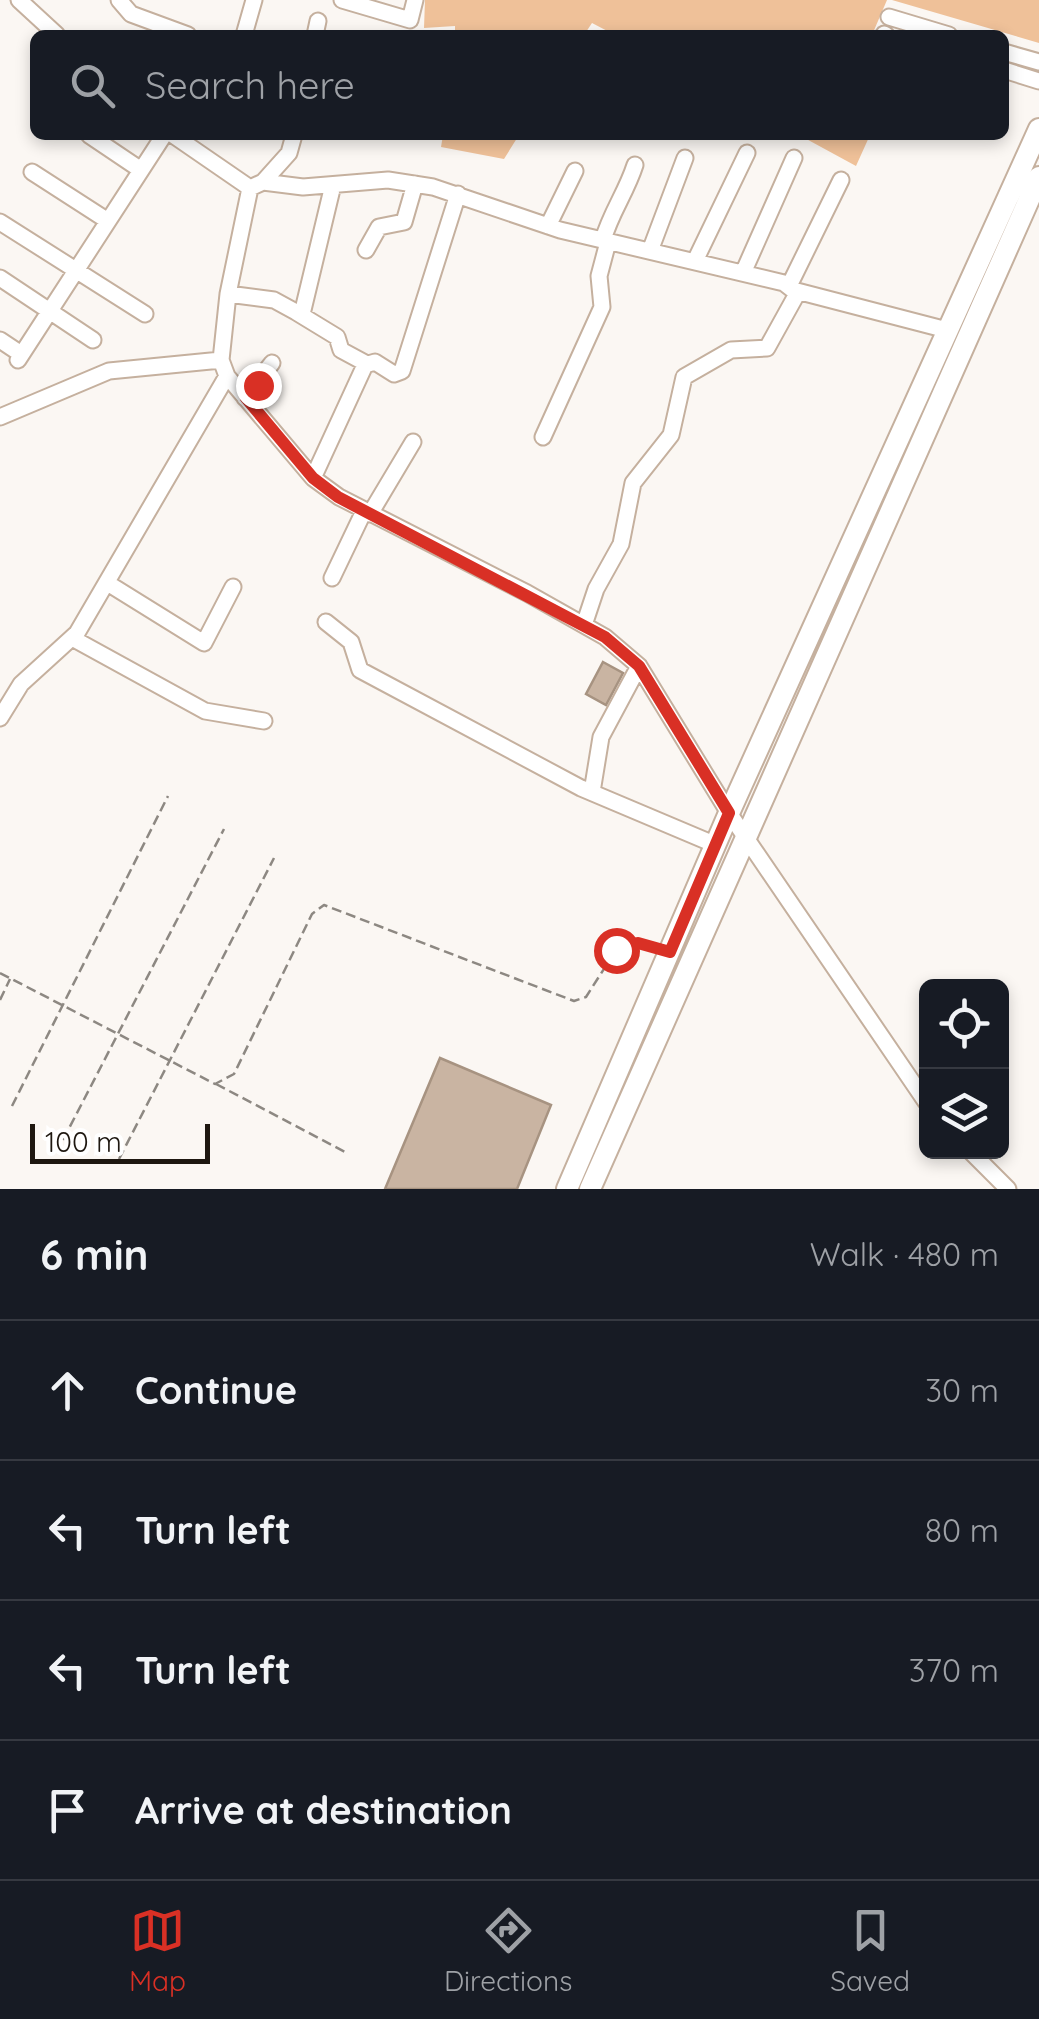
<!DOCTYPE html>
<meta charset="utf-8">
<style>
body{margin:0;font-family:Quicksand,sans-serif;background:#20242c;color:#f1f3f6}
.controls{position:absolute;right:30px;bottom:30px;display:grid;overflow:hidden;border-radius:15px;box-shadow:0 5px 15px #0003}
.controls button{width:90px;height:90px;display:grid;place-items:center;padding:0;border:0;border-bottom:2px solid #363941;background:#171b24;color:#f1f3f6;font:50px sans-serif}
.scale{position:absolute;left:30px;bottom:25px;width:180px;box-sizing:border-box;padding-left:10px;border:5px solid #1e1710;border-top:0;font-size:28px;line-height:35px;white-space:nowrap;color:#1e1710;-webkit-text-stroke:8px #fff;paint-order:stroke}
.stop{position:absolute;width:30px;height:30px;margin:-22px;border:8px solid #d93025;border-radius:50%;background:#fff}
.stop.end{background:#d93025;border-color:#fff;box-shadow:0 2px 10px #0008}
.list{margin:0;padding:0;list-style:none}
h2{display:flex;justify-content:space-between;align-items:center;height:130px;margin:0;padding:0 40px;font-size:42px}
h2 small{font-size:32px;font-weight:400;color:#9ea1a6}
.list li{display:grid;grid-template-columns:65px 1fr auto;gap:30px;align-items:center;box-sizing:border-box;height:140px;padding:0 40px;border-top:2px solid #363941}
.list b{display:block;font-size:38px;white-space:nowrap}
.list em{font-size:32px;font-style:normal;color:#9ea1a6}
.icon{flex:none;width:55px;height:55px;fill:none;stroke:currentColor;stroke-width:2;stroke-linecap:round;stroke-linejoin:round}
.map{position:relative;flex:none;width:1039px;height:1189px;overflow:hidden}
.search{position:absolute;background:#171b24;box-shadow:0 5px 15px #0003;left:30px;right:30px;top:30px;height:110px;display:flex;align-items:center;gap:25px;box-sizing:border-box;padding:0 35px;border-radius:15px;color:#9ea1a6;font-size:38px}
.sheet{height:690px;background:#171b24}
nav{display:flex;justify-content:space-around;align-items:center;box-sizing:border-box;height:140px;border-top:2px solid #363941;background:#171b24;font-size:28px;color:#9ea1a6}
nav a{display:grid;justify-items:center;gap:5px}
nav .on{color:#d93025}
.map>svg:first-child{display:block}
.green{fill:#efc199}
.building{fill:#c9b4a2;stroke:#a79381;stroke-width:2.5}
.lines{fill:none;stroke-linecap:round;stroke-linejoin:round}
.minor-casing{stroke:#c5b09e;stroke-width:19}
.major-casing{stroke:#c5b09e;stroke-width:24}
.path{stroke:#8d8882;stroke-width:2.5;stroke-dasharray:10 5;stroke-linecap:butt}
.minor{stroke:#fff;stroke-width:15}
.major{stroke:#fff;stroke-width:20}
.route{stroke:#d93025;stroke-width:12}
</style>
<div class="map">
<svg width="1039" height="1189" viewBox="0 0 1039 1189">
<rect width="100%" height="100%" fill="#fbf7f3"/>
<path class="green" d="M425,0H887L872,35H615L592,23L584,35H455V26L424,28Z
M892,0H1039V43Z
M443,135H519L504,159L441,147Z
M799,135H870L856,166Z"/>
<path class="building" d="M603,662L623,673L606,705L586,694Z
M440,1058L551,1105L517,1189H385Z"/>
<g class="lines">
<defs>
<path id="minor" d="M19,0L57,35
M119,0L131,14L188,35
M342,0L410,20L415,0
M889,17L949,35
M884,34L886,35
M244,35L254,0
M315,35L318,21
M1004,52L1039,62
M1004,70L1039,81
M89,135L141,170
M173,135L250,188L228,294L221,360L227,376L313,478L339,497L527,593L605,637L639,666L729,813L926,1102
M32,172L108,221
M263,182L289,153L294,135
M250,188L263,182L303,187L388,180L433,187L560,230L784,283L793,290L947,330
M0,222L145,314
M548,226L575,171
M603,240C611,212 626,193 635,165
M366,250L379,227L404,222L415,184
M650,251L685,158
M695,261L747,153
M743,273L794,158
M0,278L93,340
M789,286L841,180
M228,294L274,300L296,312L303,310L333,185
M296,312L337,337L341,350L367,364
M0,340L21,354
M18,360L164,135
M245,398L272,363
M0,417L109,371L221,360
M543,437L602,307L599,276L608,242
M313,478L365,365L375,362L394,374L402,371L458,194
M370,514L413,442
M332,578L364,511
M109,584L204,643L233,587
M326,622L351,642L360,670L581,788L716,845
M584,625L596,589L621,544L633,483L671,435L684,377L731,350L767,348L798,292
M72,638L205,711L264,721
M0,718L21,684L77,633L227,376
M592,792L601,737L639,666
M971,1152L1008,1189"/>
<path id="major" d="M567,1189L729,813L1039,129
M590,1189L1039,177"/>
</defs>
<use href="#minor" class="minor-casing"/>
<use href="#major" class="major-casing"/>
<path class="path" d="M0,973L215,1084L234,1074L312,914L324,905L574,1001L586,997L616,950L637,943L654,947
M0,1000L10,979
M216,1084L347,1153
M12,1106L168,796
M63,1140L224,829
M119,1159L274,858"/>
<use href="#minor" class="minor"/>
<use href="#major" class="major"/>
</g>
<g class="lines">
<path class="route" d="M258,385L246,398L313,478L338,497L605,637L639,666L729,813L670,952L638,943L616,950"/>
</g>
</svg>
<div class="controls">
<button><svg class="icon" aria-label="locate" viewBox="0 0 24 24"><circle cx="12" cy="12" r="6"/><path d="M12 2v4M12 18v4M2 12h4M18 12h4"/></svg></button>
<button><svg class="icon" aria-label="layers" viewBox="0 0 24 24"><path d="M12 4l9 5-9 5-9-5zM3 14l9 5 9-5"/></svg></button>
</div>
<div class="scale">100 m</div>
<div class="stop" style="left:616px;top:950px"></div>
<div class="stop end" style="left:258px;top:385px"></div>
<div class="search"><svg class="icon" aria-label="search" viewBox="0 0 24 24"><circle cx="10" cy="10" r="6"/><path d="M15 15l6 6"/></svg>Search here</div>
</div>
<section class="sheet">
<h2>6 min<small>Walk · 480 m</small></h2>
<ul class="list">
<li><svg class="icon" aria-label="ahead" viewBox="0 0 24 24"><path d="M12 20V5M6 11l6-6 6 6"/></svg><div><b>Continue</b></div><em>30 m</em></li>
<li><svg class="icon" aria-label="left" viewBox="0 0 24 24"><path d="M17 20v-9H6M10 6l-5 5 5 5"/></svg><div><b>Turn left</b></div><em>80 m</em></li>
<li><svg class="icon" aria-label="left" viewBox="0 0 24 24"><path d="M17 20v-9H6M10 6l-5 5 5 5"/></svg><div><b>Turn left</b></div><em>370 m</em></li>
<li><svg class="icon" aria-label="arrive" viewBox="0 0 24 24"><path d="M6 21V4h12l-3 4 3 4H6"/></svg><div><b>Arrive at destination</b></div></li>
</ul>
</section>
<nav>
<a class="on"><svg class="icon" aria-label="map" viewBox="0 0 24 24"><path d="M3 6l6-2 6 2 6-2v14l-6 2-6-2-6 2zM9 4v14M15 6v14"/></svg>Map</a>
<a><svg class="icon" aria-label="directions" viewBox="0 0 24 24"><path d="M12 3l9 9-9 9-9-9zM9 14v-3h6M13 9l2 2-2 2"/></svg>Directions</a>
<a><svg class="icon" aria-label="saved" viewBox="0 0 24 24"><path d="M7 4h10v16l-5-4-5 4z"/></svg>Saved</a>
</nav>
